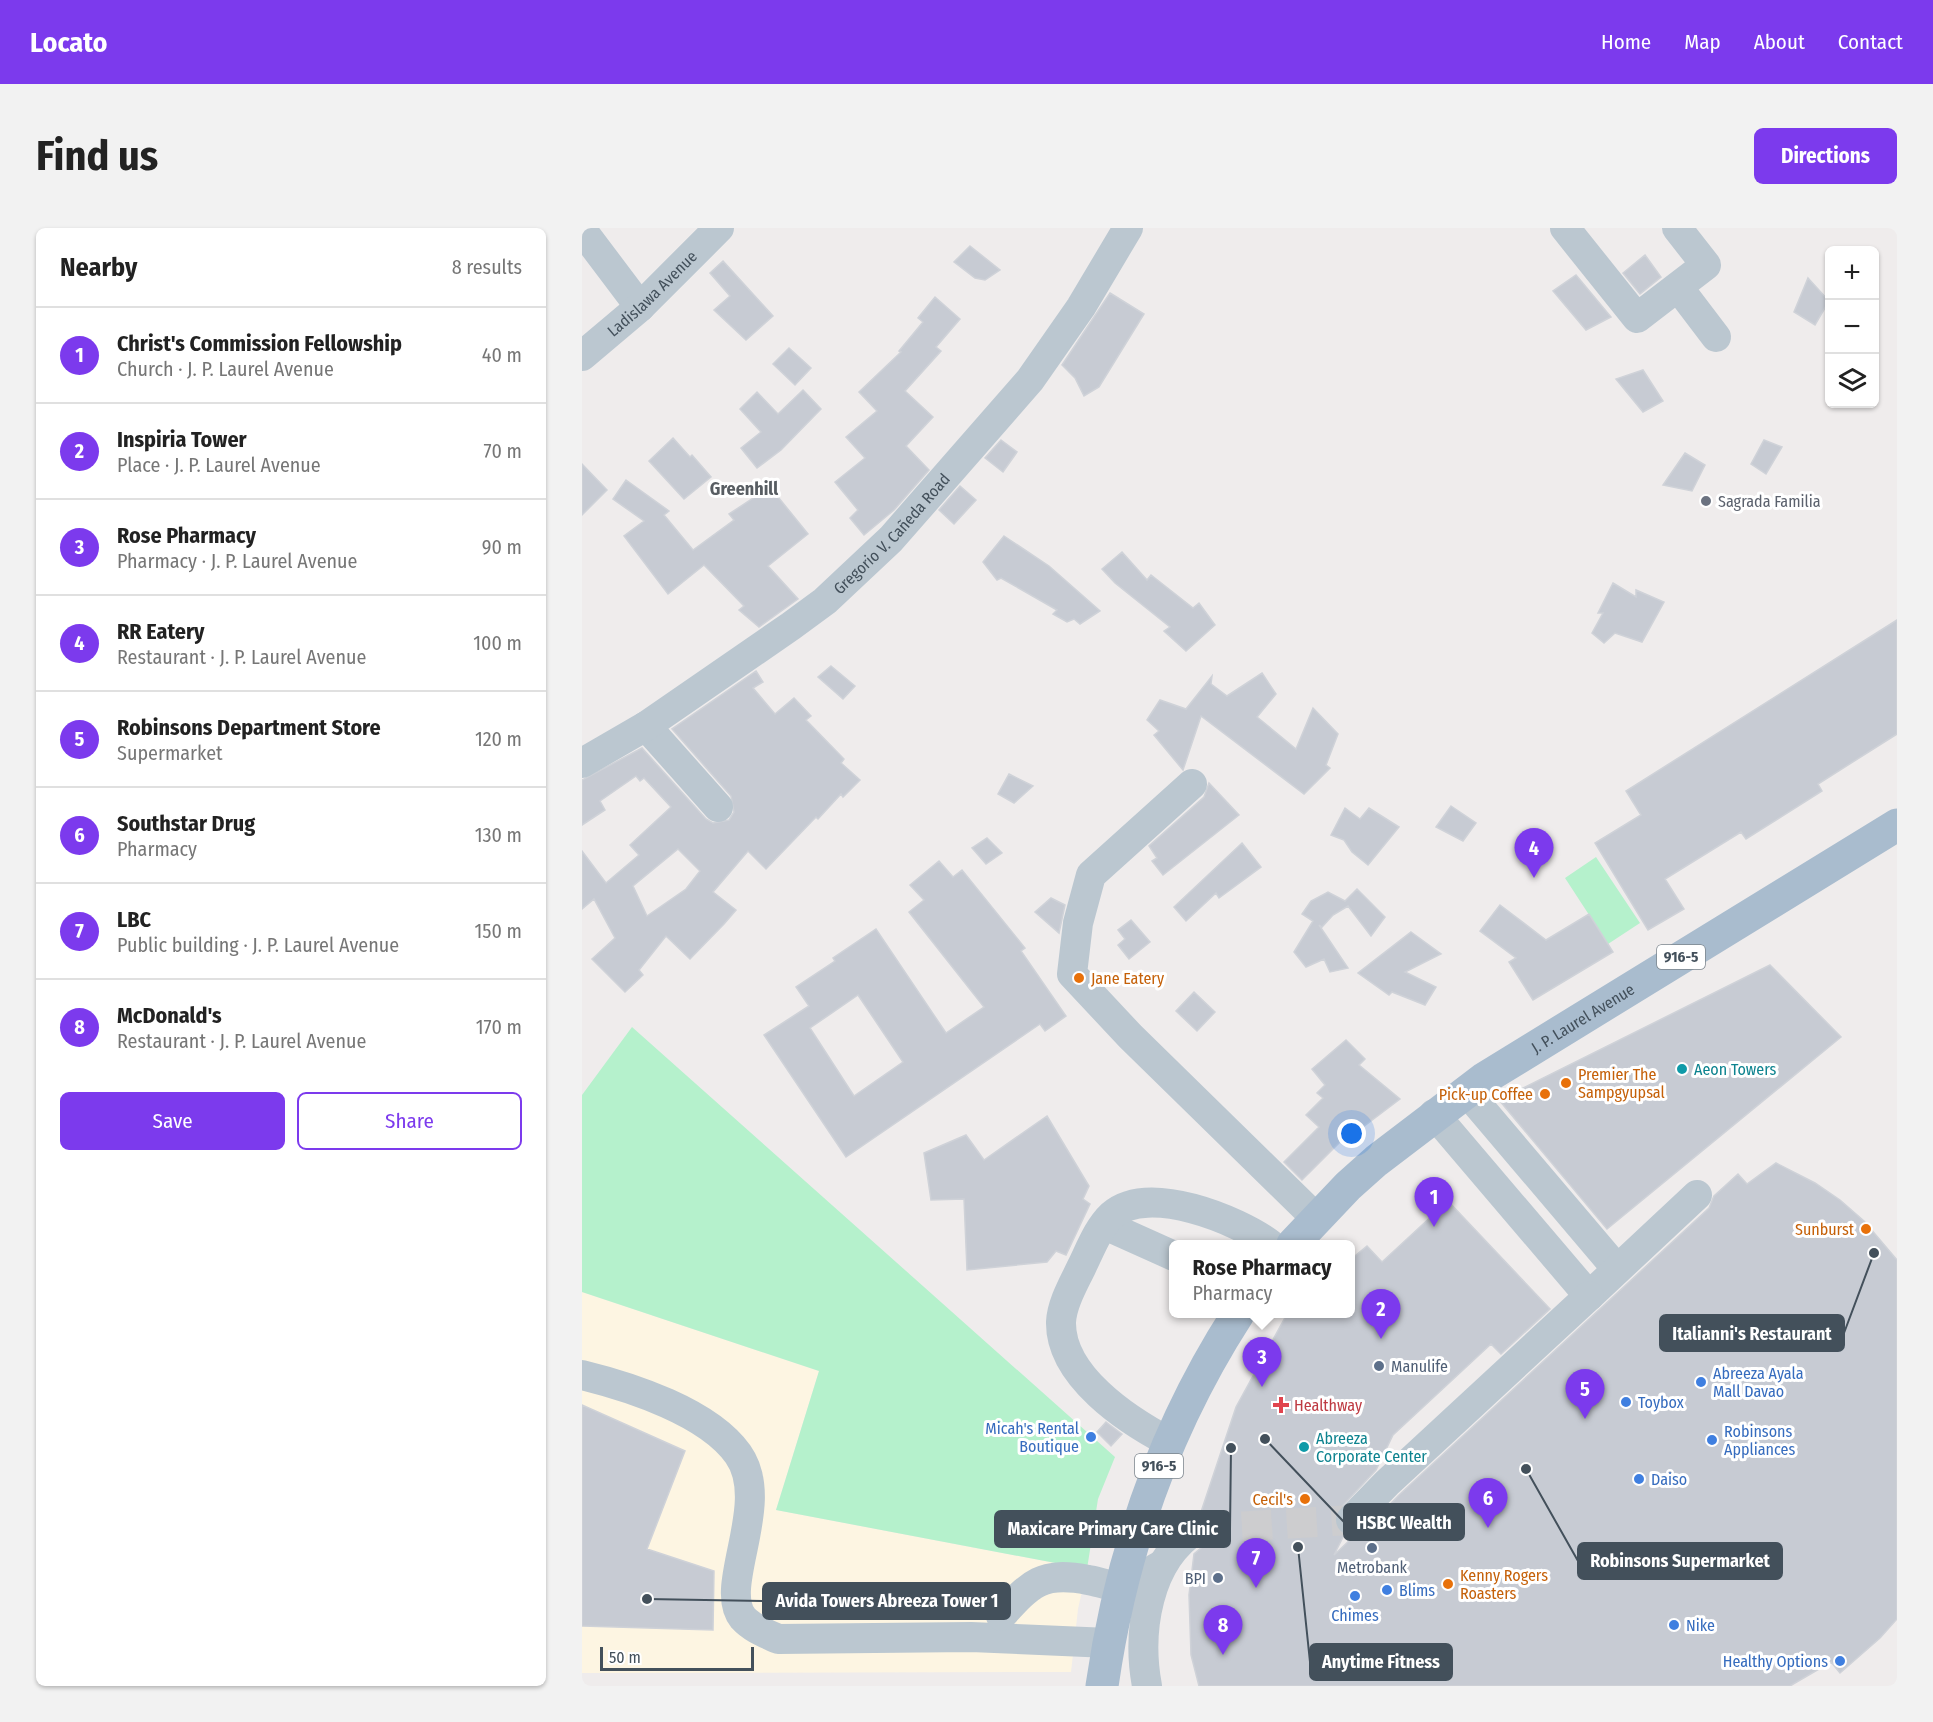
<!DOCTYPE html>
<meta charset="utf-8">
<style>
body{margin:0;font-family:"Fira Sans Condensed",sans-serif;background:#f2f2f2;color:#222}
.controls{position:absolute;right:18px;top:18px;display:grid;overflow:hidden;border-radius:9px;box-shadow:0 2px 4px #0004}
.controls button{width:54px;height:54px;display:grid;place-items:center;padding:0;border:0;border-bottom:2px solid #e0e0e0;background:#fff;color:#222;font:30px sans-serif}
.scale{position:absolute;left:18px;bottom:15px;width:154px;box-sizing:border-box;padding-left:6px;border:3px solid #43505b;border-top:0;font-size:16px;line-height:21px;white-space:nowrap;color:#43505b;-webkit-text-stroke:4px #fff;paint-order:stroke}
.you{position:absolute;left:770px;top:906px;width:21px;height:21px;margin:-15px;border:4px solid #fff;border-radius:50%;background:#1a73e8;box-shadow:0 0 0 9px #1a73e833}
.badge{display:grid;place-items:center;width:39px;height:39px;border-radius:50%;background:#7c3aed;color:#fff;font-size:20px;font-weight:700}
.pin{position:absolute;translate:-50% -50px;filter:drop-shadow(0 2px 3px #0008)}
.pin::after{content:'';position:absolute;top:32px;width:21px;height:18px;background:inherit;clip-path:polygon(0 0,100% 0,50% 100%)}
.popup{position:absolute;left:587px;top:1012px;width:186px;height:78px;box-sizing:border-box;display:grid;place-content:center;border-radius:9px;background:#fff;filter:drop-shadow(0 2px 4px #0005);font-size:20px;white-space:nowrap;color:#767676}
.popup b{font-size:22px;color:#222}
.popup::after{content:'';position:absolute;left:50%;top:100%;margin-left:-12px;border:12px solid transparent;border-top-color:#fff}
.list{margin:0;padding:0;list-style:none}
h2{display:flex;justify-content:space-between;align-items:center;height:78px;margin:0;padding:0 24px;font-size:26px}
h2 small{font-size:20px;font-weight:400;color:#767676}
.list li{display:grid;grid-template-columns:39px 1fr auto;gap:18px;align-items:center;box-sizing:border-box;height:96px;padding:0 24px;border-top:2px solid #e0e0e0}
.list b{display:block;font-size:22px;white-space:nowrap}
.list p{margin:0;font-size:20px;white-space:nowrap;color:#767676}
.list em{font-size:20px;font-style:normal;color:#767676}
.actions{display:flex;gap:12px;padding:18px 24px}
.actions a{flex:1;padding:14px 0;border:2px solid #7c3aed;border-radius:9px;text-align:center;font-size:21px;color:#7c3aed}
.actions .main{background:#7c3aed;color:#fff}
.icon{flex:none;width:33px;height:33px;fill:none;stroke:currentColor;stroke-width:2;stroke-linecap:round;stroke-linejoin:round}
.map{position:relative;flex:none;width:1315px;height:1458px;overflow:hidden;border-radius:9px}
header{display:flex;align-items:center;gap:36px;box-sizing:border-box;height:84px;padding:0 30px;background:#7c3aed;color:#fff}
header strong{font-size:28px}
nav{display:flex;gap:33px;margin-inline-start:auto;font-size:21px}
.intro{display:flex;align-items:center;justify-content:space-between;box-sizing:border-box;height:144px;padding:0 36px}
h1{margin:0;font-size:42px}
.button{padding:15px 27px;border-radius:9px;background:#7c3aed;color:#fff;font-size:21px;font-weight:700}
main{display:flex;gap:36px;padding:0 36px}
aside{flex:1;background:#fff;border-radius:9px;box-shadow:0 2px 4px #0004}
.map>svg:first-child{display:block}
.commercial{fill:#fdf5e2}
.green{fill:#b5f1cc}
.building{fill:#c7cbd3;stroke:#cfd2d8;stroke-width:1.5;fill-rule:evenodd}
.lines{fill:none;stroke-linecap:round;stroke-linejoin:round}
.minor-tunnel{stroke:#cdcdcf;stroke-width:30;stroke-dasharray:30 15;stroke-linecap:butt}
.minor{stroke:#bbc7d0;stroke-width:30}
.major{stroke:#a9bcce;stroke-width:33}
.worship-dot{fill:#6b7280;stroke:#fff;stroke-width:2}
.food-dot{fill:#e8710a;stroke:#fff;stroke-width:2}
.culture-dot{fill:#0f9aa8;stroke:#fff;stroke-width:2}
.service-dot{fill:#5c6f8a;stroke:#fff;stroke-width:2}
.shop-dot{fill:#3f7fe0;stroke:#fff;stroke-width:2}
.health-dot{fill:#e0444e;stroke:#fff;stroke-width:2}
.labels{text-anchor:middle;stroke-width:6;stroke-linejoin:round;paint-order:stroke}
.shield{fill:#fff;stroke:#7b848c;stroke-width:1.5}
.shield-label{font-size:15px;font-weight:bold;fill:#43505b}
.street-label{font-size:16px;fill:#43505b;stroke:#fff}
.worship-label{font-size:16px;fill:#5b616d;stroke:#fff;text-anchor:start}
.food-label{font-size:16px;fill:#c56008;stroke:#fff;text-anchor:start}
.culture-label{font-size:16px;fill:#0d838f;stroke:#fff;text-anchor:start}
.service-label{font-size:16px;fill:#4e5e75;stroke:#fff;text-anchor:start}
.shop-label{font-size:16px;fill:#366cbe;stroke:#fff;text-anchor:start}
.health-label{font-size:16px;fill:#be3a42;stroke:#fff;text-anchor:start}
.neighbourhood-label{font-size:18px;font-weight:bold;fill:#585d62;stroke:#fff}
.leader{fill:none;stroke:#43505b;stroke-width:2}
.callout-dot{fill:#43505b;stroke:#fff;stroke-width:2}
.callout{fill:#43505b;stroke:#43505b;stroke-width:2}
.callout-label{font-size:18px;text-anchor:middle;font-weight:bold;fill:#fff}
</style>
<header>
<strong>Locato</strong>
<nav><a>Home</a><a>Map</a><a>About</a><a>Contact</a></nav>
</header>
<div class="intro"><h1>Find us</h1><a class="button">Directions</a></div>
<main>
<aside>
<h2>Nearby<small>8 results</small></h2>
<ul class="list">
<li><span class="badge">1</span><div><b>Christ's Commission Fellowship</b><p>Church · J. P. Laurel Avenue</p></div><em>40 m</em></li>
<li><span class="badge">2</span><div><b>Inspiria Tower</b><p>Place · J. P. Laurel Avenue</p></div><em>70 m</em></li>
<li><span class="badge">3</span><div><b>Rose Pharmacy</b><p>Pharmacy · J. P. Laurel Avenue</p></div><em>90 m</em></li>
<li><span class="badge">4</span><div><b>RR Eatery</b><p>Restaurant · J. P. Laurel Avenue</p></div><em>100 m</em></li>
<li><span class="badge">5</span><div><b>Robinsons Department Store</b><p>Supermarket</p></div><em>120 m</em></li>
<li><span class="badge">6</span><div><b>Southstar Drug</b><p>Pharmacy</p></div><em>130 m</em></li>
<li><span class="badge">7</span><div><b>LBC</b><p>Public building · J. P. Laurel Avenue</p></div><em>150 m</em></li>
<li><span class="badge">8</span><div><b>McDonald's</b><p>Restaurant · J. P. Laurel Avenue</p></div><em>170 m</em></li>
</ul>
<div class="actions"><a class="main">Save</a><a>Share</a></div>
</aside>
<div class="map">
<svg width="1315" height="1458" viewBox="0 0 1315 1458">
<rect width="100%" height="100%" fill="#efecec"/>
<path class="commercial" d="M0,1064L237,1143L194,1282L505,1341L496,1381L489,1444L0,1445Z"/>
<path class="green" d="M1014,629L1058,695L1026,716L983,650Z
M50,799L533,1229L516,1271L505,1341L194,1282L237,1143L0,1064V867Z"/>
<path class="building" d="M388,18L418,42L403,52L393,50L372,34Z
M1063,27L1079,49L1058,66L1041,45Z
M141,33L191,88L164,112L132,82L148,68L128,45Z
M994,47L1029,89L1004,102L971,63Z
M1226,50L1247,73L1233,97L1212,84Z
M528,65L562,86L517,159L502,168L493,150L480,137Z
M353,69L378,91L354,119L359,123L323,163L351,189L324,218L347,242L312,282L282,307L268,290L276,282L253,254L283,230L264,209L295,183L277,164L319,124L317,123L341,94L336,90Z
M207,120L229,140L213,157L191,136Z
M1061,142L1081,173L1061,184L1034,151Z
M221,162L239,181L199,222L175,240L159,220L179,204L158,181L175,164L196,186Z
M91,210L108,229L110,227L129,249L102,271L67,233Z
M419,212L435,224L421,244L403,230Z
M1182,212L1200,219L1184,246L1169,236Z
M1103,225L1123,237L1110,263L1081,257Z
M0,236L25,262L0,287Z
M44,252L87,283L82,287L111,322L152,292L147,286L188,259L226,306L186,338L216,371L177,399L157,382L162,378L122,337L86,366L42,308L62,293L31,271Z
M378,258L394,272L372,296L357,282Z
M422,308L467,338L518,383L498,396L492,391L485,394L471,386L475,382L419,350L415,352L401,334Z
M540,324L565,352L569,347L611,380L617,375L633,397L604,423L582,403L588,399L533,355L520,341Z
M1031,355L1054,369V362L1082,374L1060,414L1033,405L1022,415L1010,405L1021,385H1016Z
M1315,392V506L1236,556L1240,563L1164,611L1159,604L1083,651L1102,681L1066,702L1013,615L1059,587L1044,563Z
M249,438L273,458L261,471L236,449Z
M174,443L181,454L171,460L193,486L212,470L229,488L224,492L262,531L259,535L278,552L261,569L259,566L236,591L234,589L184,641L166,623L131,664L154,682L142,696L108,731L84,708L57,742L61,747L43,764L10,731L33,710L12,671L0,681V623L24,655L57,627L48,617L89,579L62,550L58,553L54,548L18,573L23,582L0,597V552L60,520L124,591L131,595L147,592L152,584L149,568L90,501ZM96,621L118,643L104,661L65,688L51,658Z
M680,445L694,466L675,489L714,521L731,480L756,506L744,537L748,540L722,566L619,488L601,542L572,507L577,503L565,492L578,472L604,481L630,448L629,456L645,468Z
M427,546L451,558L432,575L416,566Z
M627,555L657,587L581,647L570,633L575,630L567,618L622,569Z
M869,578L894,595L881,613L854,599Z
M763,580L778,591L787,580L817,599L786,637L770,624L762,612L749,607Z
M405,610L420,625L404,636L390,620Z
M660,615L679,639L637,670L634,665L604,693L592,679Z
M357,633L371,649L380,642L443,720L439,723L484,788L463,803L458,796L264,929L182,807L227,778L214,759L253,733L251,730L294,701L364,805L402,779L327,684L342,672L328,657ZM276,767L321,834L272,868L228,800Z
M775,661L803,689L789,708L766,678L751,687L740,699L737,697L766,740L748,744L742,731L724,739L712,724L731,693L720,686L729,673L746,664L763,673Z
M469,670L483,677L477,705L453,684Z
M918,677L964,712L1007,686L1031,724L951,772L927,734L934,730L898,703Z
M549,692L568,714L547,731L536,717L543,711L536,702Z
M829,704L859,726L823,744L854,759L843,777L810,764L807,767L776,745Z
M1188,737L1259,809L1025,1001L917,872Z
M612,764L633,784L615,803L594,783Z
M764,812L783,831L777,837L818,871L777,902L774,898L720,952L702,934L737,899L724,887L741,870L735,865L743,857L730,841Z
M465,888L507,958L501,971L508,976L484,1027L474,1023L465,1034L385,1042L382,971L349,972L342,925L384,907L402,932Z
M1194,935L1233,955L1258,972L1282,993L1315,1032V1391L1298,1410L1258,1445L1249,1434L1208,1458H617L609,1427L607,1367L612,1326L626,1314L632,1299L628,1290L619,1284L654,1179L705,1086H768V1032L785,1018L800,1034L866,973L968,1081L919,1126L909,1116L811,1207L794,1242L752,1287L753,1297L762,1307L752,1327L771,1309L781,1304L817,1267L1127,980L1132,968L1156,946L1165,956Z
M0,1177L103,1223L65,1321L132,1343L131,1402L0,1398Z
M524,1194L540,1206L529,1218L515,1204Z"/>
<g class="lines">
<path class="minor-tunnel" d="M615,1301L769,1292"/>
<g class="minor">
<path d="M983,0L1055,90L1124,37L1095,0"/>
<path d="M0,2L58,79"/>
<path d="M1096,59L1134,109"/>
<path id="s1" d="M0,128L58,79L137,0"/>
<path d="M64,498L136,579"/>
<path id="s2" d="M0,535L64,498L209,398L243,373L309,311L448,152L499,79L546,0"/>
<path d="M610,556L509,647L496,695L490,746L548,808L735,991"/>
<path d="M884,863L1035,1041"/>
<path d="M852,886L1007,1068L1115,967"/>
<path d="M523,997L592,1028"/>
<path d="M0,1147C49,1159 126,1184 156,1226C191,1275 135,1359 161,1390C170,1400 183,1405 196,1411L389,1409L527,1415"/>
<path d="M587,1214C545,1192 478,1148 479,1094C480,1075 492,1055 500,1038C508,1022 516,1000 530,987C566,955 656,992 688,1016"/>
<path d="M769,1292L805,1255L1007,1068"/>
<path d="M419,1388C449,1355 460,1343 506,1352C515,1353 529,1359 538,1358C551,1356 568,1343 580,1337"/>
<path d="M565,1458C555,1404 565,1332 615,1301"/>
</g>
<g class="major">
<path id="s3" d="M711,1016L766,958L794,933L903,850L1315,597"/>
<path d="M520,1458C539,1325 583,1199 656,1086"/>
</g>
</g>
<circle class="worship-dot" cx="1124" cy="273" r="6"/>
<g class="food-dot">
<circle cx="497" cy="750" r="6"/>
<circle cx="984" cy="855" r="6"/>
<circle cx="963" cy="866" r="6"/>
<circle cx="1284" cy="1001" r="6"/>
<circle cx="723" cy="1271" r="6"/>
<circle cx="866" cy="1356" r="6"/>
</g>
<g class="culture-dot">
<circle cx="1100" cy="841" r="6"/>
<circle cx="722" cy="1219" r="6"/>
</g>
<g class="service-dot">
<circle cx="797" cy="1138" r="6"/>
<circle cx="790" cy="1320" r="6"/>
<circle cx="636" cy="1350" r="6"/>
</g>
<g class="shop-dot">
<circle cx="1119" cy="1154" r="6"/>
<circle cx="1044" cy="1174" r="6"/>
<circle cx="509" cy="1209" r="6"/>
<circle cx="1130" cy="1212" r="6"/>
<circle cx="1057" cy="1251" r="6"/>
<circle cx="805" cy="1362" r="6"/>
<circle cx="773" cy="1368" r="6"/>
<circle cx="1092" cy="1397" r="6"/>
<circle cx="1258" cy="1433" r="6"/>
</g>
<path class="health-dot" d="M696 1168h6v6h6v6h-6v6h-6v-6h-6v-6h6z"/>
<g class="labels">
<g class="shield">
<rect x="1075" y="717" width="48" height="24" rx="4.5"/>
<rect x="553" y="1226" width="48" height="24" rx="4.5"/>
</g>
<g class="shield-label">
<text x="1099" y="734">916-5</text>
<text x="577" y="1243">916-5</text>
</g>
<g class="street-label">
<text dy="6" stroke="none"><textPath href="#s1" startOffset="94">Ladislawa Avenue</textPath></text>
<text dy="6" stroke="none"><textPath href="#s2" startOffset="387">Gregorio V. Cañeda Road</textPath></text>
<text dy="6" stroke="none"><textPath href="#s3" startOffset="369">J. P. Laurel Avenue</textPath></text>
</g>
<g class="worship-label">
<text x="1136" y="279">Sagrada Familia</text>
</g>
<g class="food-label">
<text x="509" y="756">Jane Eatery</text>
<text x="996" y="852">Premier The<tspan x="996" dy="18">Sampgyupsal</tspan></text>
<text x="951" y="872" text-anchor="end">Pick-up Coffee</text>
<text x="1272" y="1007" text-anchor="end">Sunburst</text>
<text x="711" y="1277" text-anchor="end">Cecil's</text>
<text x="878" y="1353">Kenny Rogers<tspan x="878" dy="18">Roasters</tspan></text>
</g>
<g class="culture-label">
<text x="1112" y="847">Aeon Towers</text>
<text x="734" y="1216">Abreeza<tspan x="734" dy="18">Corporate Center</tspan></text>
</g>
<g class="service-label">
<text x="809" y="1144">Manulife</text>
<text x="790" y="1345" text-anchor="middle">Metrobank</text>
<text x="624" y="1356" text-anchor="end">BPI</text>
</g>
<g class="shop-label">
<text x="1131" y="1151">Abreeza Ayala<tspan x="1131" dy="18">Mall Davao</tspan></text>
<text x="1056" y="1180">Toybox</text>
<text x="497" y="1206" text-anchor="end">Micah's Rental<tspan x="497" dy="18">Boutique</tspan></text>
<text x="1142" y="1209">Robinsons<tspan x="1142" dy="18">Appliances</tspan></text>
<text x="1069" y="1257">Daiso</text>
<text x="817" y="1368">Blims</text>
<text x="773" y="1393" text-anchor="middle">Chimes</text>
<text x="1104" y="1403">Nike</text>
<text x="1246" y="1439" text-anchor="end">Healthy Options</text>
</g>
<g class="health-label">
<text x="712" y="1183">Healthway</text>
</g>
<g class="neighbourhood-label">
<text x="162" y="267">Greenhill</text>
</g>
</g>
<path class="leader" d="M1292 1025L1262 1105M683 1211L762 1294M649 1220L648 1301M944 1241L996 1333M65 1371L181 1373M716 1319L728 1434"/>
<g class="callout-dot">
<circle cx="1292" cy="1025" r="6"/>
<circle cx="683" cy="1211" r="6"/>
<circle cx="649" cy="1220" r="6"/>
<circle cx="944" cy="1241" r="6"/>
<circle cx="65" cy="1371" r="6"/>
<circle cx="716" cy="1319" r="6"/>
</g>
<g class="callout">
<rect x="1078" y="1087" width="184" height="36" rx="6"/>
<rect x="762" y="1276" width="120" height="36" rx="6"/>
<rect x="413" y="1283" width="235" height="36" rx="6"/>
<rect x="996" y="1315" width="204" height="36" rx="6"/>
<rect x="181" y="1355" width="247" height="36" rx="6"/>
<rect x="728" y="1416" width="142" height="36" rx="6"/>
</g>
<g class="callout-label">
<text x="1170" y="1112">Italianni's Restaurant</text>
<text x="822" y="1301">HSBC Wealth</text>
<text x="531" y="1307">Maxicare Primary Care Clinic</text>
<text x="1098" y="1339">Robinsons Supermarket</text>
<text x="305" y="1379">Avida Towers Abreeza Tower 1</text>
<text x="799" y="1440">Anytime Fitness</text>
</g>
</svg>
<div class="controls">
<button>+</button>
<button>−</button>
<button><svg class="icon" aria-label="layers" viewBox="0 0 24 24"><path d="M12 4l9 5-9 5-9-5zM3 14l9 5 9-5"/></svg></button>
</div>
<div class="scale">50 m</div>
<div class="you"></div>
<div class="pin badge" style="left:852px;top:999px">1</div>
<div class="pin badge" style="left:799px;top:1111px">2</div>
<div class="pin badge" style="left:680px;top:1159px">3</div>
<div class="popup"><b>Rose Pharmacy</b>Pharmacy</div>
<div class="pin badge" style="left:952px;top:650px">4</div>
<div class="pin badge" style="left:1003px;top:1191px">5</div>
<div class="pin badge" style="left:906px;top:1300px">6</div>
<div class="pin badge" style="left:674px;top:1360px">7</div>
<div class="pin badge" style="left:641px;top:1427px">8</div>
</div>
</main>
